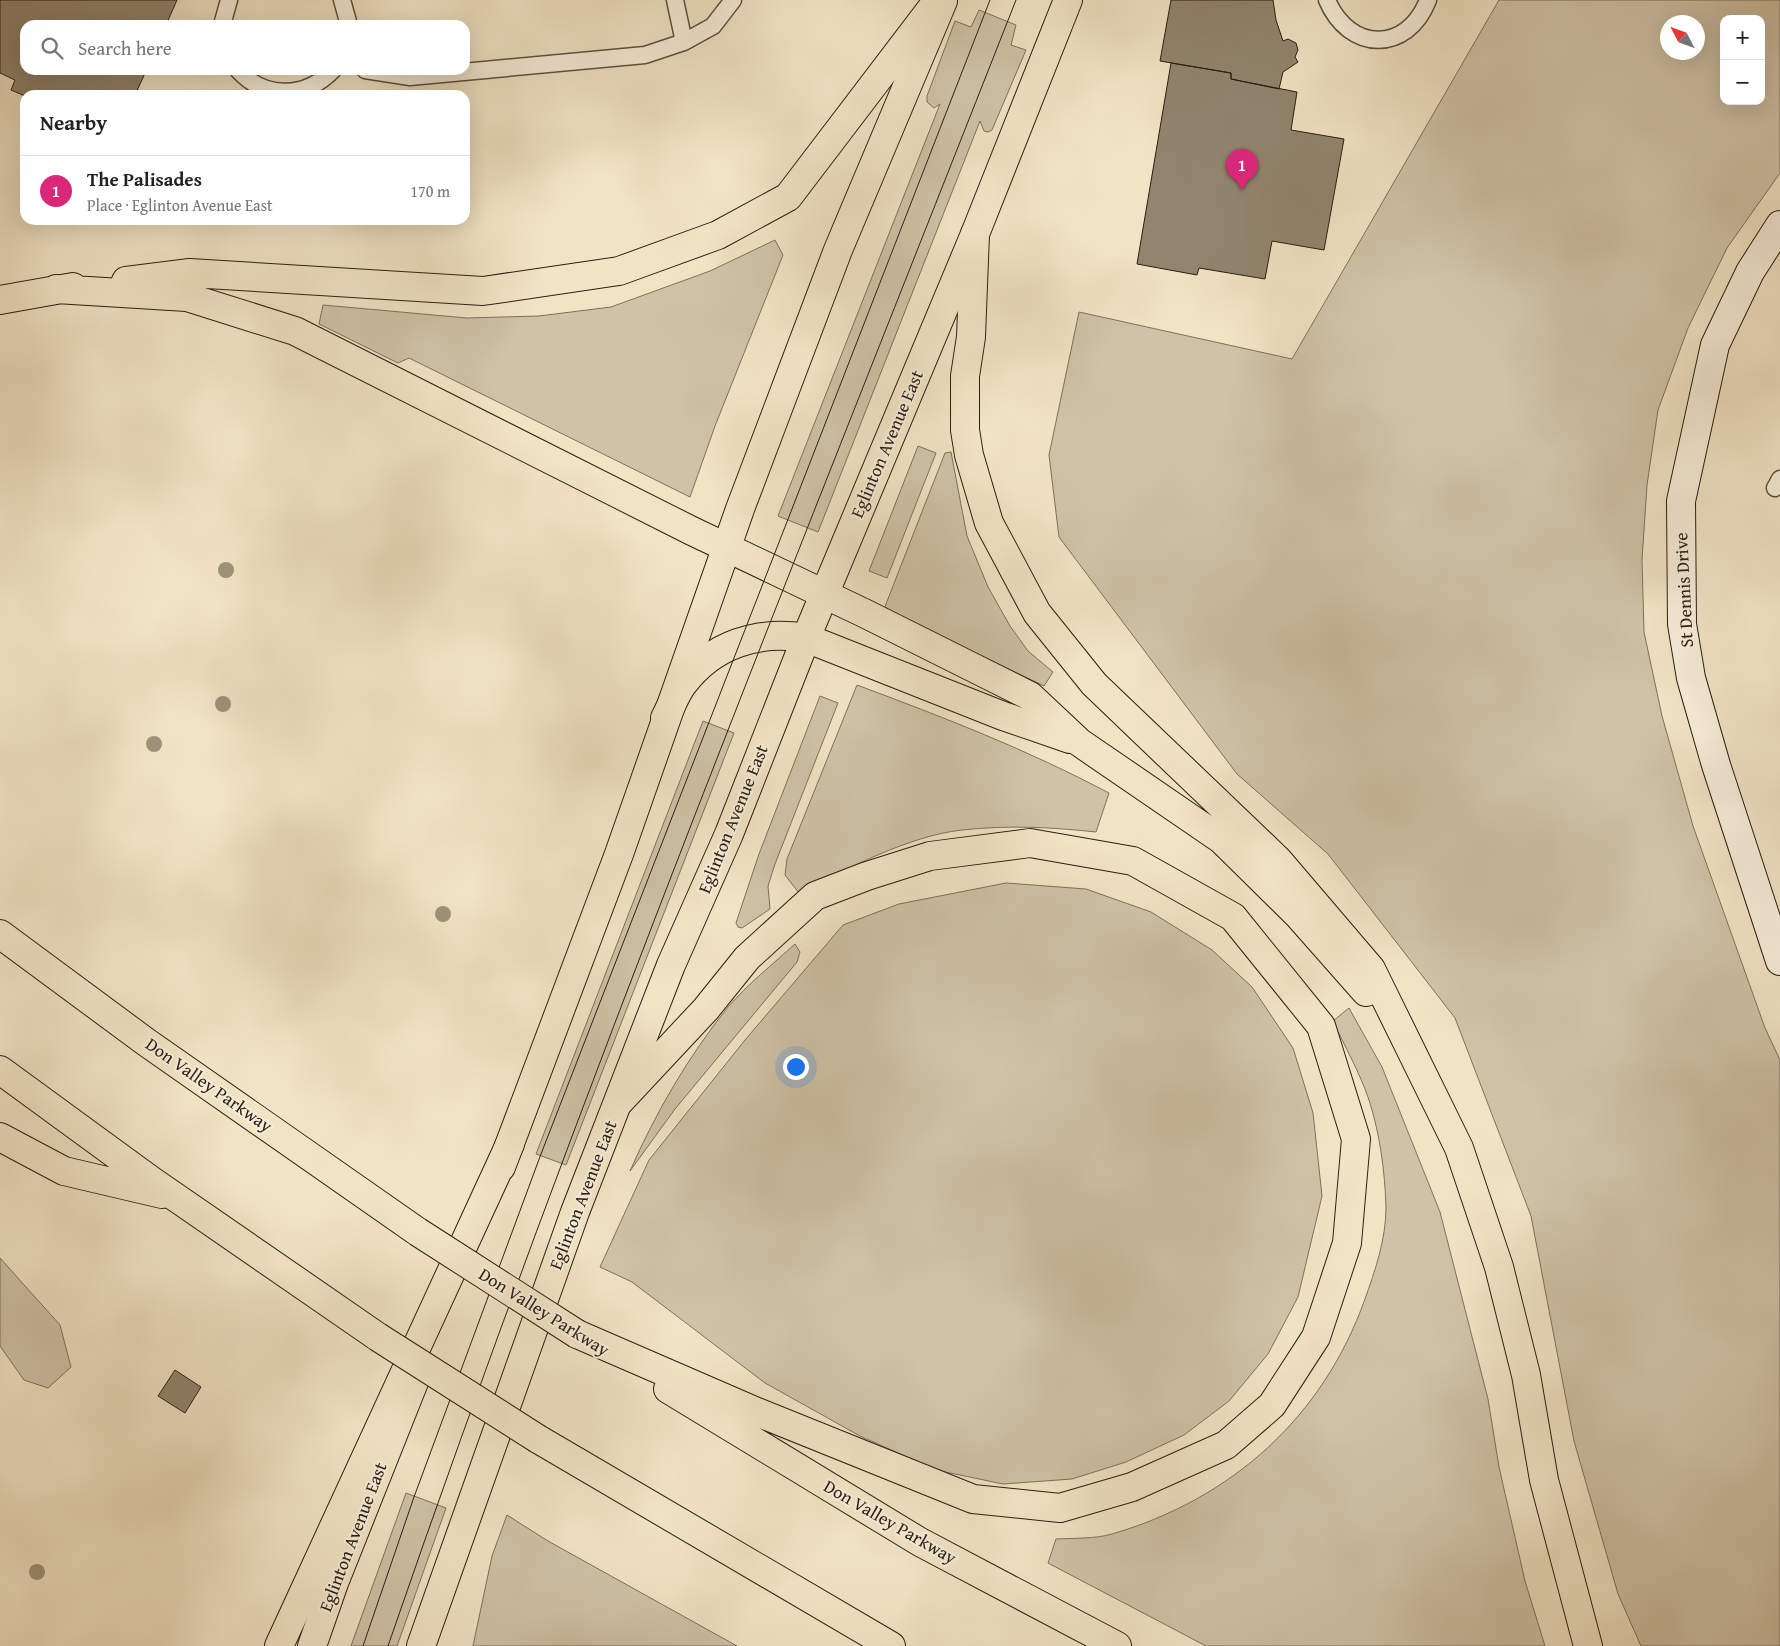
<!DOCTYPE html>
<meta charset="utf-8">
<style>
body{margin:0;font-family:"Gentium Book Plus",serif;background:#f6f6f6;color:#202124}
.controls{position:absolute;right:15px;top:15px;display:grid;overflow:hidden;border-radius:10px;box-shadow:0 5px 20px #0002}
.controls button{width:45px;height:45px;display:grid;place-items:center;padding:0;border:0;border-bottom:1px solid #e0e0e0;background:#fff;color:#202124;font:25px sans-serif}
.compass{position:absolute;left:1660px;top:15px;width:45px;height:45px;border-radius:50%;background:#fff;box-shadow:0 5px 20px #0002;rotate:311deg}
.you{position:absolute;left:795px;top:1066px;width:18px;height:18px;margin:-12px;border:4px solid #fff;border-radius:50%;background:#1a73e8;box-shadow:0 0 0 8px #1a73e833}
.badge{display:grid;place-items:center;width:32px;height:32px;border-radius:50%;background:#db2777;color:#fff;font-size:16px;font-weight:700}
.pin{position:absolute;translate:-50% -41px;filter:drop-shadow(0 1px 2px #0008)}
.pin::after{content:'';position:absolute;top:26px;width:18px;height:15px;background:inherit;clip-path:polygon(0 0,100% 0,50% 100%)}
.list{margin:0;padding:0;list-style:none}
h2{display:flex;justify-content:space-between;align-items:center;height:65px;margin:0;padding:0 20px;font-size:21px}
h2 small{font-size:16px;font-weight:400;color:#757577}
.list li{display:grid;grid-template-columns:32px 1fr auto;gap:15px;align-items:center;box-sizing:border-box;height:70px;padding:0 20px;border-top:1px solid #e0e0e0}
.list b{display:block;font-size:19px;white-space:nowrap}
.list p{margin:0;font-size:16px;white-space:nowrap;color:#757577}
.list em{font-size:16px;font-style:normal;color:#757577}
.icon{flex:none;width:28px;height:28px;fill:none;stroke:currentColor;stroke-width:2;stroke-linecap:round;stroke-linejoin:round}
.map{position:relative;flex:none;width:1780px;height:1646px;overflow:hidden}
.search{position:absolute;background:#fff;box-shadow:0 5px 20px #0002;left:20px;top:20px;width:450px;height:55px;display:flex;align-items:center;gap:12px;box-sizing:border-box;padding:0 18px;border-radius:15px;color:#757577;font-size:19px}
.panel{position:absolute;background:#fff;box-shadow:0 5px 20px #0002;left:20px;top:90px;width:450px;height:135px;border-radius:15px}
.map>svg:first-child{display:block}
.green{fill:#cfc3a7;stroke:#7c715c;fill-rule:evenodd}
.building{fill:#91856f;stroke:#291f12}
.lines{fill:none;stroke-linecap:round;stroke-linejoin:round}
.lane-casing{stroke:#5b503f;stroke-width:19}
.secondary-casing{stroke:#291f12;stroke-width:30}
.primary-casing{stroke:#291f12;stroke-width:30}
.highway-casing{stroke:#291f12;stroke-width:30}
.lane{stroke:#f6edd9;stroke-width:16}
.secondary{stroke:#f6edd9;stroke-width:28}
.primary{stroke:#f1e4c5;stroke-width:28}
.highway{stroke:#f1e4c5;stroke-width:28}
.tram{stroke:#291f12;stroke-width:1}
.highway-bridge-casing{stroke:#291f12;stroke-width:30;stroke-linecap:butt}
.highway-bridge{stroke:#f1e4c5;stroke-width:28}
.tree{fill:#9e937b}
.labels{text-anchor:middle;stroke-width:4;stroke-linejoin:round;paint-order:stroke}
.street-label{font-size:18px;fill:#291f12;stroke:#f6edd9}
</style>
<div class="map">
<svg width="1780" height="1646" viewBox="0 0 1780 1646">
<rect width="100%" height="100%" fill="#f1e4c5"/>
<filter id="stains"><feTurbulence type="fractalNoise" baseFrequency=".004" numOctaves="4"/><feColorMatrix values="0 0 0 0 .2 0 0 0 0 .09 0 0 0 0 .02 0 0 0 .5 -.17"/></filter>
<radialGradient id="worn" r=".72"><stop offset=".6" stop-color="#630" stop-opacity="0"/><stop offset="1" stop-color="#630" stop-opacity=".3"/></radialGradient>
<path class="green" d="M1499,0H1780V173L1727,248L1688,328L1658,410L1647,485L1642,560L1644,632L1662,716L1693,826L1765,1028L1780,1060V1646H1641L1618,1594L1574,1441L1531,1216L1455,1018L1328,854L1237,774L1059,537L1049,455L1079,312L1292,359ZM1724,19H1761V101H1724ZM1668,22H1698V52H1668Z
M979,10L1016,25L1011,45L1026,50L992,130L988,132L984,131L980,121L818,532L778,516L940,104L934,108L927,102V96L955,21L971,27Z
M775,240L783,255L715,426L690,497L409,358L398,363L319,324L323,305L467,318L539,316L611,307L710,271Z
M918,446L936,453L887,578L869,571Z
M951,452L967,536L988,587L1010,626L1028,651L1053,672L1044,686L884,609L945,453Z
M857,685C943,717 1028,750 1109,793L1096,832C1050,827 1009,825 962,830C908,836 847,869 799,893L785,875L787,859Z
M820,696L838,703L775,864L768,886L770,909L742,928L738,927L736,923L759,854Z
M703,721L734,733L566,1165L536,1154Z
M1006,883L1086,889L1151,912L1212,950L1252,987L1293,1048L1313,1113L1322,1196L1298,1297L1268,1354L1229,1401L1184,1435L1126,1462L1072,1479L1003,1484L936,1470L860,1436L765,1383L632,1282L600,1267L649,1160L745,1040L843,925L899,904Z
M795,944L800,952L797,962L675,1109L630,1171C656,1112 688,1057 728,1007C748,984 773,964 795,944Z
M1349,1008L1382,1067L1440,1212L1488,1399L1499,1467L1525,1581L1545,1646H1206L1048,1563L1056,1539C1074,1538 1095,1539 1112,1534C1232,1499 1323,1417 1365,1299C1375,1271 1386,1239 1386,1208C1385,1172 1380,1134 1369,1100C1360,1073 1345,1047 1333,1021Z
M0,1258L60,1325L71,1367L48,1388L24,1380L0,1346Z
M406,1493L446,1508L397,1646H351Z
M507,1515L548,1541L737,1646H473L492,1556Z"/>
<path class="building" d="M0,0H177L166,25H25V70L146,71L135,95L25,96L11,90L15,80L0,73Z
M1171,0H1273L1276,20L1283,41L1288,39L1296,43L1298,50L1295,57L1298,62L1283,72L1279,89L1231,79V73L1160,61Z
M1171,63L1231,73V79L1297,92L1291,130L1344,139L1324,250L1272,241L1265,279L1199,268L1197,275L1137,264Z
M175,1370L201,1387L185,1413L158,1396Z"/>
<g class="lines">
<defs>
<path id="lane" d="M342,0L349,25
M675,0L684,42
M1327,0C1349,52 1407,54 1428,0
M222,25L229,0
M238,70C265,100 306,98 333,70
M365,70L410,77L645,55L684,42L713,26L733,0
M1775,488L1780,479"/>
<path id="secondary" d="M1780,225L1750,272L1715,345L1681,501L1682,624L1691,678L1716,765L1780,961"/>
<path id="primary" d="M501,1167L619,854L740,509L838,250L943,1
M312,1646L334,1583L418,1372
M421,1646L575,1212L671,965L729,834L806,638L975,234L1068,0"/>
<path id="highway" d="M975,234L971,337L965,376V430L969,455L989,523L1037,613L1094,684L1278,860L1371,969L1459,1148L1499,1267L1526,1375L1544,1480L1588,1646
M126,281L190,273L483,291L619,271L718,235L788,197L938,0
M56,289L187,297L295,331L692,531L864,613L1030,696L1079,742L1222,840L1298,915L1366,992
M0,300L73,287
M665,718C671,707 676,693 683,684C713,644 758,630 806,638L1003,716L1070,739
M0,934L146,1042L418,1232
M0,1070L152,1181L378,1337
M0,1137L64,1171L162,1194
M577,1334L757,1412L973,1499L1060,1508L1132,1487L1226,1445L1272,1405L1316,1337L1347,1243L1356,1139L1321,1026L1233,917L1133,861L1030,843L930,856L867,876L815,896L747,958L706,1009L619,1102
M668,1389L920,1542L1117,1646
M538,1439L891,1646
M279,1646L510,1144"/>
</defs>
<use href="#lane" class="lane-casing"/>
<use href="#secondary" class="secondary-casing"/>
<use href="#primary" class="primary-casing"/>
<use href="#highway" class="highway-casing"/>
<use href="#lane" class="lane"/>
<use href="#secondary" class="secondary"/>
<use href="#primary" class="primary"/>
<use href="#highway" class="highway"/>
<path class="tram" d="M363,1646L414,1497L541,1154L990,0
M388,1646C579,1091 801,547 1016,0"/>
<defs>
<path id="highway-bridge" d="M418,1232L577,1334
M378,1337L538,1439"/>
</defs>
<use href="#highway-bridge" class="highway-bridge-casing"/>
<use href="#highway-bridge" class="highway-bridge"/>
</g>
<g class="tree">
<circle cx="226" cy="570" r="8"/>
<circle cx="223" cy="704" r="8"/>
<circle cx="154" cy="744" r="8"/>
<circle cx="443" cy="914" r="8"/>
<circle cx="37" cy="1572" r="8"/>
</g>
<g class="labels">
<g class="street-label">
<text transform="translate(887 444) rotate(-67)" y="6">Eglinton Avenue East</text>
<text transform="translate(1684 590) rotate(-93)" y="6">St Dennis Drive</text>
<text transform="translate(733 819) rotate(-68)" y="6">Eglinton Avenue East</text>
<text transform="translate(209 1085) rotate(35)" y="6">Don Valley Parkway</text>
<text transform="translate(583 1195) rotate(-69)" y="6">Eglinton Avenue East</text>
<text transform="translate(544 1312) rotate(32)" y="6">Don Valley Parkway</text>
<text transform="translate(890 1522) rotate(30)" y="6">Don Valley Parkway</text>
<text transform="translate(353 1537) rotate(-69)" y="6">Eglinton Avenue East</text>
</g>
</g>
<rect width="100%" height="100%" filter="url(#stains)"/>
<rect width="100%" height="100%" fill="url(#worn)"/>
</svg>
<div class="controls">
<button>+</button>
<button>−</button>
</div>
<svg class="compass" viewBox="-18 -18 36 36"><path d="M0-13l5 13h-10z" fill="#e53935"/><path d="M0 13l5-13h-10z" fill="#757577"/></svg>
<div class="you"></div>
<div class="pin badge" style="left:1242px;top:190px">1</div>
<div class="search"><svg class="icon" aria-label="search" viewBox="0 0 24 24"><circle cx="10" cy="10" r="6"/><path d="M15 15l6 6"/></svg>Search here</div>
<section class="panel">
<h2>Nearby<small></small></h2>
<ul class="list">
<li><span class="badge">1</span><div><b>The Palisades</b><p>Place · Eglinton Avenue East</p></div><em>170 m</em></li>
</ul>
</section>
</div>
